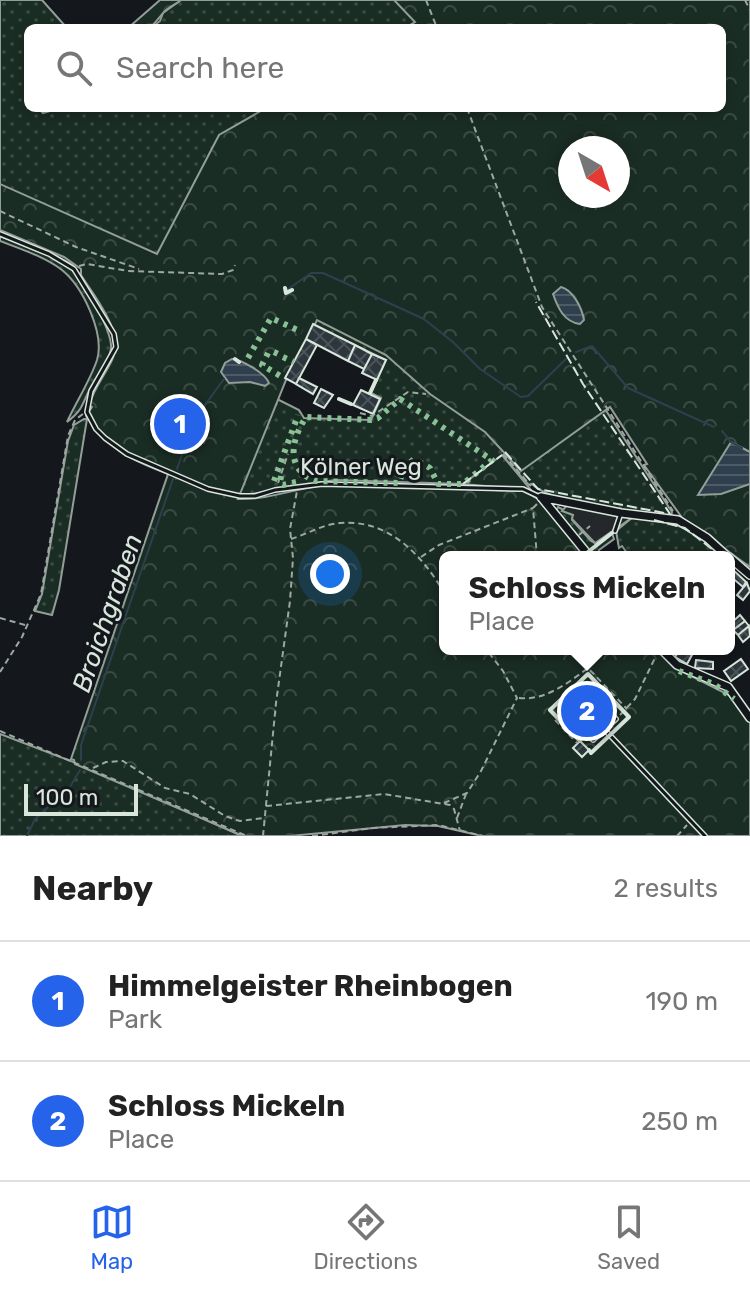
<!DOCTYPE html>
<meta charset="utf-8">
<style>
body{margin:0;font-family:Rubik,sans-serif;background:#f2f2f2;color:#222}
.compass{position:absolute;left:558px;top:136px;width:72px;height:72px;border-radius:50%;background:#fff;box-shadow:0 4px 12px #0003;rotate:141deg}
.scale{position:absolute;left:24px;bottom:20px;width:114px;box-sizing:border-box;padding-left:8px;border:4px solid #d8e6dc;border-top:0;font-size:22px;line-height:28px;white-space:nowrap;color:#d8e6dc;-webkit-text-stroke:6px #14181c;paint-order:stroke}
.you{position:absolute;left:330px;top:574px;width:28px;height:28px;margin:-20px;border:6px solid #fff;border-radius:50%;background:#1a73e8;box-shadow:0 0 0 12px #1a73e833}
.badge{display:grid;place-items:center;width:52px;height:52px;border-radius:50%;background:#2563eb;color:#fff;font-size:26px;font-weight:700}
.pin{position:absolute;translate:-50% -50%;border:4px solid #fff;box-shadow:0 2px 8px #0006}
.popup{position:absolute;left:439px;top:551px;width:296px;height:104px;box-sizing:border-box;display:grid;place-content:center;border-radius:12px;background:#fff;filter:drop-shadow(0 2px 6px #0005);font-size:26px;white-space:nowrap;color:#767676}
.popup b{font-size:30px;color:#222}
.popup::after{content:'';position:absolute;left:50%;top:100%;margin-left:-16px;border:16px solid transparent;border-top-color:#fff}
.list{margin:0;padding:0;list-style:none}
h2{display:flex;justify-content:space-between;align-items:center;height:104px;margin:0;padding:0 32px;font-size:34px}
h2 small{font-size:26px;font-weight:400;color:#767676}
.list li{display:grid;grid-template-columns:52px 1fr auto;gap:24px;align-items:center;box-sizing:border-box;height:120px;padding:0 32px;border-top:2px solid #e0e0e0}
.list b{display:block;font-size:30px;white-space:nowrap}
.list p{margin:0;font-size:26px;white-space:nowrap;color:#767676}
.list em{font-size:26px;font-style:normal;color:#767676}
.icon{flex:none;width:44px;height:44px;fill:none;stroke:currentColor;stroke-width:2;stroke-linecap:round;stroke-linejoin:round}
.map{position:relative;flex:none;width:750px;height:836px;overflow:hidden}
.search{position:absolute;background:#fff;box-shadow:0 4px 12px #0003;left:24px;right:24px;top:24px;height:88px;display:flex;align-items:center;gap:20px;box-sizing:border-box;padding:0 28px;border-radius:12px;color:#767676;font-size:30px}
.sheet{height:344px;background:#fff}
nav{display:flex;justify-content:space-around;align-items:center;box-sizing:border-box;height:112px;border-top:2px solid #e0e0e0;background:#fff;font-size:22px;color:#767676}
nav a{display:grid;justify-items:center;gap:4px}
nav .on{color:#2563eb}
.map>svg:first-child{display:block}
.grass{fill:url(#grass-dots);stroke:#939e99;stroke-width:2;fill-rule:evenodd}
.forest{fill:url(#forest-crowns);stroke:#939e99;stroke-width:2;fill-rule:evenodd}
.parking{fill:#24282b;stroke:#939e99;stroke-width:2}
.water{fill:url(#water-rules);stroke:#939e99;stroke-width:2}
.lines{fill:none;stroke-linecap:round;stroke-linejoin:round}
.stream{stroke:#2f3f4d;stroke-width:2}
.building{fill:url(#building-cross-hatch);stroke:#d8e6dc;stroke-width:2}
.service-casing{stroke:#d8e6dc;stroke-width:6}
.minor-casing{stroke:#d8e6dc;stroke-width:10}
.path{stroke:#9da8a2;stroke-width:2;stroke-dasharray:6 4;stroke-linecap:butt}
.service{stroke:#14181c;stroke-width:3}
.minor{stroke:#14181c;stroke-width:7}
.hedge{stroke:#8ac095;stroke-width:6;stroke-dasharray:4 6;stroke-linecap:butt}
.fence{stroke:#d8e6dc;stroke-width:2;stroke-dasharray:10 4;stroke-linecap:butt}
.wall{stroke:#d8e6dc;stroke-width:4}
.labels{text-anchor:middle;stroke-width:6;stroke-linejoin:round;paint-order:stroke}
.street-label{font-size:24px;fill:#d8e6dc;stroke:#14181c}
.water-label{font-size:26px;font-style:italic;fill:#d8e6dc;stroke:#14181c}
</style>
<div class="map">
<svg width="750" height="836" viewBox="0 0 750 836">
<defs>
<pattern id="grass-dots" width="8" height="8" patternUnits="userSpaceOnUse" patternTransform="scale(2)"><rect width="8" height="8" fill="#1a2d24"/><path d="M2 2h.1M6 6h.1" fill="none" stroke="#3b4b43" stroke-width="1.8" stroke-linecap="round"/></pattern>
<pattern id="forest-crowns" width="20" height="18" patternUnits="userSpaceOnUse" patternTransform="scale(2)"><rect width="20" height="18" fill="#1a2d24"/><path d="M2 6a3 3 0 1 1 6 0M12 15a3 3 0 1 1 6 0" fill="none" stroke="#3b4b43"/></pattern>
<pattern id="water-rules" width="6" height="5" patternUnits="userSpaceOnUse" patternTransform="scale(2)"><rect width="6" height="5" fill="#2f3f4d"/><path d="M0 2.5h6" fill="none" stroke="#4c5b66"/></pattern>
<pattern id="building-cross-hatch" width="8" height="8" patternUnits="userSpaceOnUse" patternTransform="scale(2)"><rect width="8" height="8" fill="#2c363c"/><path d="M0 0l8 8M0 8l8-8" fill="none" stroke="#4a5358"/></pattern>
</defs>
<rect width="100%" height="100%" fill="#14181c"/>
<path class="grass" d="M0,0H42L67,28H28V108H38L43,113L60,108H466L564,346L672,512L671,516C641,513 551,504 532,484L529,485L502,456L463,484L335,480L245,495L231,493L92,422L89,405L116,400L139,285L130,274L71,264L47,251L0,232ZM313,325L386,360L371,393L381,398L371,420L304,418L299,410L271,396Z
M181,0H425L436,28H151L160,21L163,13Z
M0,236C22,245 51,252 69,267C82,278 113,331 111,349C109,363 98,375 91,387C81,405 84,409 67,422C76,402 90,381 97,360C105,334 83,287 62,270C45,257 21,249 0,241Z
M84,419H87L59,590L52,615L35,611L42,594L68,441L74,425Z
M558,507L573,515L572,520L591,541L595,543L612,533L614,539L599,550L598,557H593L556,511Z
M633,517C673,522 695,527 724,557H630L622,546L619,548L616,531Z
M0,734L89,768L242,836H0Z"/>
<path class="forest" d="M160,0H181C176,4 167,8 163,13C148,31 154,28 128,28Z
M394,0H750V567L683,519L644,465L647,464L610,407L521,471L485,432L430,394L386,355L317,320L286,380L238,499C269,500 296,488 325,485L525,491L541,501L587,557H445V649H656L675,668L733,697L750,722V836H482L438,826L405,825L290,836H243L75,764L74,760L71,759L168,474C128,459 112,451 86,416L92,407L89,405C94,388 105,375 112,360C125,332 95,298 81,275V269L64,257L0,230V184L157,254L219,135L266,108H722V28H405L415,22ZM570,148H618V196H570Z
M502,455L531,490L463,484Z"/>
<path class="parking" d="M568,504L633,517L595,543L572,519L573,515L562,511Z"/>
<path class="water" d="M561,287C573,290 582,308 584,320L580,324C564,322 558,308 553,294Z
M232,359C242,360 265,373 269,383L265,386L250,382L229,383L221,372L225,363Z
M731,442L750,452V484L721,494L698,495Z"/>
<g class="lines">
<path class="stream" d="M284,292L311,273H323L424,319L454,343L480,369L521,397L528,396L567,358
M576,352L592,346L628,388L714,427
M722,431L731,442L742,448
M177,469L194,420L224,379
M81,760V745L173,479
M27,836L35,819L70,787L80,770"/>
</g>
<path class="building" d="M313,324L355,345L348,361L306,339Z
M306,339L317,345L296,384L285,378Z
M355,345L372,354L364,369L348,361Z
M372,354L386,360L377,380L362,373Z
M299,378L317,387L313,394L296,384Z
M321,389L333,395L324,408L314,403Z
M361,390L380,399L373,414L353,405Z
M731,568L746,582L743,587L729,575Z
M747,583L750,591L743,600L737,595Z
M740,615L745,621L733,630L729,625Z
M745,621L749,626L738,635L733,630Z
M749,626L750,636L743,642L738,635Z
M680,649L692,655L687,664L675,657Z
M741,659L748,669L731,681L724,671Z
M696,660L713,662V669L695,668Z
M588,695L603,712L587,727L572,711Z
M580,741L589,750L582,757L573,748Z"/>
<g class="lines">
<defs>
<path id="service" d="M0,234L49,254L74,269L114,334L116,347L91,391L87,412L96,429L105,438L127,454L208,489L240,496H255L275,490L322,484L523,489L540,497
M615,531L620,516
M588,689L616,719L593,740L565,711Z
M604,729L705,836"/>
<path id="minor" d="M541,497L621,513L678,520L707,538L728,557
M541,497L590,557
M729,557L750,575
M661,649L677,665L728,687L750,718"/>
</defs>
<use href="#service" class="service-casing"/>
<use href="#minor" class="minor-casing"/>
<path class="path" d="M426,0L437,28
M745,0L750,10
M467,108L542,307L673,511
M0,211L76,247L139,269
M79,266L87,264L128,271L222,274L233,270L235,265
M360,413L372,416L408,392L426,394
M503,454L531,486
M278,483L288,454
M537,504L533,508L537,557
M579,535L590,526
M291,539C307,534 324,524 340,523C389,519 422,555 445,594
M421,557L439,545L533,508
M0,618L25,625
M573,649L587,667
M0,672L22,637L41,594L68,436L75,420L83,414
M519,698C545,701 568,683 588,668L627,709
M562,713L555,720L577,743
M620,715L635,699L656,656
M0,731L247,836
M93,768L106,762L123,761L165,788L190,794L225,816L240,821L264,818
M444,803L467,793L481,771L517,698L503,671L486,649
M266,806L384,794L450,805L454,809L460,831
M457,818L466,794
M263,836L276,703L290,601L293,558L290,529L297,491
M312,836L373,828L438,825L483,836
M677,836L687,825"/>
<use href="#service" class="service"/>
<use href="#minor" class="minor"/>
<path class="hedge" d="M274,352L282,356
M268,353L262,365L282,377
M283,357L294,362
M248,358L271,318L302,332
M400,399L492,460L463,484H438L430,468L414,459L404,468L399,483L315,481C285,469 291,440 306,417L371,420L378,418Z
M281,476L280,483L283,485L296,482
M274,481L298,415
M679,671L714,684L734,699"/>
<path class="fence" d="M505,452L538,489L670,514L583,384L536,302
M463,484L502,455
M654,520L685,528L722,557"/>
<path class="wall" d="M285,288L286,293L292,290
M235,359L239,362
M370,393L376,380
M339,399L351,404
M588,552L612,533
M580,741L550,710L588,674L629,717L591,753L589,750"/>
</g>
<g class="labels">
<g class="street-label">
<text x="361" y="475">Kölner Weg</text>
</g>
<g class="water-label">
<text transform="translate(107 613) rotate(-71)" y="9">Broichgraben</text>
</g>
</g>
</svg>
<svg class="compass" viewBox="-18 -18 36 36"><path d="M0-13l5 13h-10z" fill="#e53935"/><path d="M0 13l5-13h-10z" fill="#767676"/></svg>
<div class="scale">100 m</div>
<div class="you"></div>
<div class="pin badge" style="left:180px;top:424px">1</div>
<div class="pin badge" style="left:587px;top:711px">2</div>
<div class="popup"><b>Schloss Mickeln</b>Place</div>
<div class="search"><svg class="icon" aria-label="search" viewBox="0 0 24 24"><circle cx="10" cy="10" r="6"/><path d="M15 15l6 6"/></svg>Search here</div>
</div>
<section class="sheet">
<h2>Nearby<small>2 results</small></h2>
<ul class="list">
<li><span class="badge">1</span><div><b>Himmelgeister Rheinbogen</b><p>Park</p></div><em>190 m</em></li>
<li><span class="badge">2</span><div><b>Schloss Mickeln</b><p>Place</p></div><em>250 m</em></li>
</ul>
</section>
<nav>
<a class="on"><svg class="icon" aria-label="map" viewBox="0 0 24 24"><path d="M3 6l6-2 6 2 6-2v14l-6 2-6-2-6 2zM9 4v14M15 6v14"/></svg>Map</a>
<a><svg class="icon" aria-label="directions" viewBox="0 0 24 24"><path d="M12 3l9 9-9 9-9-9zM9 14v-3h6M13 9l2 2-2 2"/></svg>Directions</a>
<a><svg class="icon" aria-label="saved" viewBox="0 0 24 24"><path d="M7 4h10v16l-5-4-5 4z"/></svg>Saved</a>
</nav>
